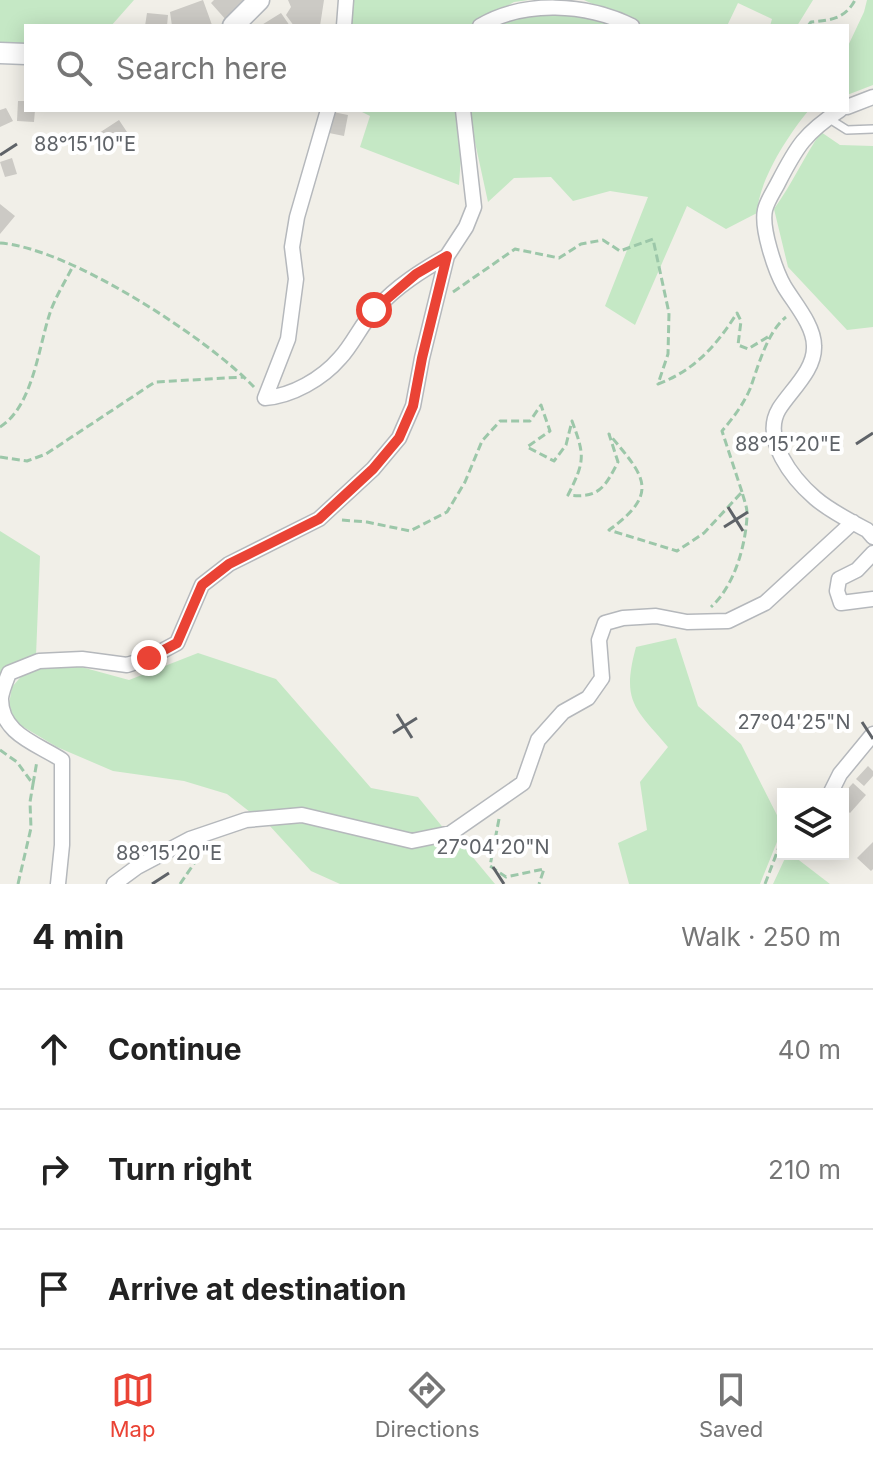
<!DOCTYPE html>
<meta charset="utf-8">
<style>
body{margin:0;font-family:Inter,sans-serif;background:#f6f6f6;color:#222}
.controls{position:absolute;right:24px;bottom:24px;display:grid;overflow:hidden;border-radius:0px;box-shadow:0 4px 20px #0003}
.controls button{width:72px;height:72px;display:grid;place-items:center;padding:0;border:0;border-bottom:2px solid #e0e0e0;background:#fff;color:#222;font:40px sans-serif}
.stop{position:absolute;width:24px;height:24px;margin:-18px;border:6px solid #ea4335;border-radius:50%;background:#fff}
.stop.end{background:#ea4335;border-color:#fff;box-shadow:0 2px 8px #0008}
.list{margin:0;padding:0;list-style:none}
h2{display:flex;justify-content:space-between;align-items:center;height:104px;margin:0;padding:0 32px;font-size:34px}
h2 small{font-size:26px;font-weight:400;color:#767676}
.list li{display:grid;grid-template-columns:52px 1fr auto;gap:24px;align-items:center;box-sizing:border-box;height:120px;padding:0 32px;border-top:2px solid #e0e0e0}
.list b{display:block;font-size:30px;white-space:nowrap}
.list em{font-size:26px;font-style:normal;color:#767676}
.icon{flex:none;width:44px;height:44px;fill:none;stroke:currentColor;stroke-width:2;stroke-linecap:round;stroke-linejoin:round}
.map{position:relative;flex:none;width:873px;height:884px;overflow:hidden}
.search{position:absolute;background:#fff;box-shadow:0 4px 20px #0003;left:24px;right:24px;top:24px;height:88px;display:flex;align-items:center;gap:20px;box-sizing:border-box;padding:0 28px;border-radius:0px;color:#767676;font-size:30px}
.sheet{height:464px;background:#fff}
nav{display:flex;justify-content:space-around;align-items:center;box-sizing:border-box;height:112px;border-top:2px solid #e0e0e0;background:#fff;font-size:22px;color:#767676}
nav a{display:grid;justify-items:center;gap:4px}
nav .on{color:#ea4335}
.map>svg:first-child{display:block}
.green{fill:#c5e8c5}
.building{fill:#cccac5}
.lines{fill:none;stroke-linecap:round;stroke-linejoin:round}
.service-casing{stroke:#b5b8bc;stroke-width:10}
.minor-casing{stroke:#b5b8bc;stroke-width:17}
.secondary-casing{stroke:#b6babf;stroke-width:23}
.path{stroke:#9cc7a9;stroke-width:3;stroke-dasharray:8 4;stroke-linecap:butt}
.service{stroke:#fff;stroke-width:7}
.minor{stroke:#fff;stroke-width:14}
.secondary{stroke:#fff;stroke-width:20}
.route{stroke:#ea4335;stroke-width:10}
.ticks{fill:none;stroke:#5f6368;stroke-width:3}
.ticks-label{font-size:20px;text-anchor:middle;fill:#5f6368;stroke:#fff;stroke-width:8;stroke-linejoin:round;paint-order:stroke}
</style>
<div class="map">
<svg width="873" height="884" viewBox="0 0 873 884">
<rect width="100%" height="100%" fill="#f1efe8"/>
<path class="green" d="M0,0H134L111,26H26V44L0,43Z
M351,0H529L514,2L474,26H349Z
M584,0H813L797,26H770L772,19L738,3L727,26H641Z
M867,0H873V85L847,95V48L864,12Z
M558,4L619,26H488Z
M358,110H460L462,141L459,185L360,147L370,116Z
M468,110H809C788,135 759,180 757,213L726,229L687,206L635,325L605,306L648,197L610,191L573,201L551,177L514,178L488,202Z
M821,132L840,145L873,146V327L847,330L788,267L774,209C792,184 804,157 821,132Z
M0,531L40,556L36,656L11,664L0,675Z
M676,638L698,706L741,744L783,827L760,884H629L618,843L647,830L640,782L668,747C635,708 621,702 636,647Z
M198,653L276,679L371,788L418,797L445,830L410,837L271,811L250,812L227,794L184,781L113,771L57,747L15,722L9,704L12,687L25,672L42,664L74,665L129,680Z
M304,823L409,847L456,837L495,884H340L311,871L269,825Z
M787,854H791L830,884H773Z"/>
<path class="building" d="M203,0L212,25L172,26L170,12Z
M214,0H249L227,21L211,3Z
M288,0H324L320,26H294L286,15L291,7Z
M147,13L168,15L167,26H145Z
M281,13L290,26H260Z
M18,101H26V110H35L34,122L17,121Z
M6,108L13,121L0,127V110Z
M333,112L348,115L344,136L329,133Z
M119,120L129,135L106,150L96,135Z
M12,158L17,174L5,177L0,162Z
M0,204L15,216L0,234Z
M868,766L873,771V776L864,786L856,779Z
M853,783L866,795L850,813L843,807V794Z
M873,842V869L871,871L857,858Z"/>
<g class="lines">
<defs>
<path id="service" d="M828,118L847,130L873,129"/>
<path id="minor" d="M344,26L346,0
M480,26C524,0 586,3 632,26
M847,107L873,97
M328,110L297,217L292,247L296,279L288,339L265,398C292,396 322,379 340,358C354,343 362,322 377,308C397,286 421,271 447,256
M840,110C805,133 797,146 778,183C774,191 767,201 765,210C761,228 775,270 784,286C794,303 814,325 814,346C815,370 791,390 779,409C761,439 793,479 815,498C830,511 850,521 867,530L873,537
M873,553L857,570L839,579L837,591L841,603L873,599
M830,794L840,774L873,734
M58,884L62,845V760C38,744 0,734 1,698C2,690 6,681 9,673L39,661L82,659L127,665L149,658L177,643L202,585L229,564L319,519L373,469L399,438L413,406L422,358L447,256L466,227L474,207L463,110
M114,884L137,867L190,839L246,820L302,815L412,841L451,833L523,783L538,740L563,712L588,698L602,678L599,640L605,623L623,618L656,616L687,622L728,621L765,603L853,522"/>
<path id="secondary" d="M233,26L259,0
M0,53L26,54"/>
</defs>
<use href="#service" class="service-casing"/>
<use href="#minor" class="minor-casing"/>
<use href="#secondary" class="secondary-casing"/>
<path class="path" d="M808,26L811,22C831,20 845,19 855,0
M0,243C69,248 206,337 254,387
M453,292L515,249L559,258L581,244L603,240L620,251L653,239L669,313L668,354L658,384C695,370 716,346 737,313L741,321L738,345L748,349L771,335
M0,427C32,407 38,351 49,316C54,299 65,282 73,266
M0,457L27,461L46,454L155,382L244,377
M742,492L722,431C733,418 743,405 750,389C758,367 767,332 786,317
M342,520L367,522L410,531L447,512L465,482L482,441L500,421H530L541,405L550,431L527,447L554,461L566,445L572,421C585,456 585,461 568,495C599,499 605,487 618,462L609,434C643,475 662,492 609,530L677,551L704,533L742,492C744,500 748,509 747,517C745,548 734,586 711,607
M0,750L17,762L33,784L37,761
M499,819L490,866L506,877L544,869L539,884
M18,884L31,828L30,802L33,784
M180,884L202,852
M765,884L779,847L783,844"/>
<use href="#service" class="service"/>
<use href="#minor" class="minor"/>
<use href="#secondary" class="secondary"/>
</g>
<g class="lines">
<path class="route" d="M149,658L177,643L202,585L229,564L319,519L373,469L399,438L413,406L422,358L447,256L416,274L374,310"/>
</g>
<path class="ticks" d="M0,155L17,144M856,444L873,433M728,507L743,531M724,527L748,512M397,714L412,738M862,722L873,739M393,733L417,718M493,867L504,884M152,884L169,873"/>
<g class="ticks-label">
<text x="85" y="151">88°15'10"E</text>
<text x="788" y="451">88°15'20"E</text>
<text x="794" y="729">27°04'25"N</text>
<text x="493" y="854">27°04'20"N</text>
<text x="169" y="860">88°15'20"E</text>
</g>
</svg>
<div class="controls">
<button><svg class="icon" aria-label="layers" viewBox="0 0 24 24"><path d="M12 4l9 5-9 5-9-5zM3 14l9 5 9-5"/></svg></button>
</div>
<div class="stop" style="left:374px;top:310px"></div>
<div class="stop end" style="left:149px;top:658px"></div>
<div class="search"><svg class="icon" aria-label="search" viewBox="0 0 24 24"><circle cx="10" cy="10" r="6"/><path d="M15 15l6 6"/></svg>Search here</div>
</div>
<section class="sheet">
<h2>4 min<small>Walk · 250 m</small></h2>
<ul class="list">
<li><svg class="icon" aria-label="ahead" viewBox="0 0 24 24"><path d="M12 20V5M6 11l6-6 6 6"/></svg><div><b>Continue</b></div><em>40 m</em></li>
<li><svg class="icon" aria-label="right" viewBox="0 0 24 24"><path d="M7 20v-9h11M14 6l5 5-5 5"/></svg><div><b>Turn right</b></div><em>210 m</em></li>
<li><svg class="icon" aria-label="arrive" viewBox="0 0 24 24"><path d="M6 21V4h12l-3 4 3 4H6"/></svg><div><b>Arrive at destination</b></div></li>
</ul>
</section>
<nav>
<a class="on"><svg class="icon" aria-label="map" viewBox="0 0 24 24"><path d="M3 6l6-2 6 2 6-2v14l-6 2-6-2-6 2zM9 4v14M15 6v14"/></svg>Map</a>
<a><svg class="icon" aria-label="directions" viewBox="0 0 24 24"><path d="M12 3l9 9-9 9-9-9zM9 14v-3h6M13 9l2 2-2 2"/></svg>Directions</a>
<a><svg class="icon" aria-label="saved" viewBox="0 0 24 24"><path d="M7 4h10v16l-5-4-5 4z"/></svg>Saved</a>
</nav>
